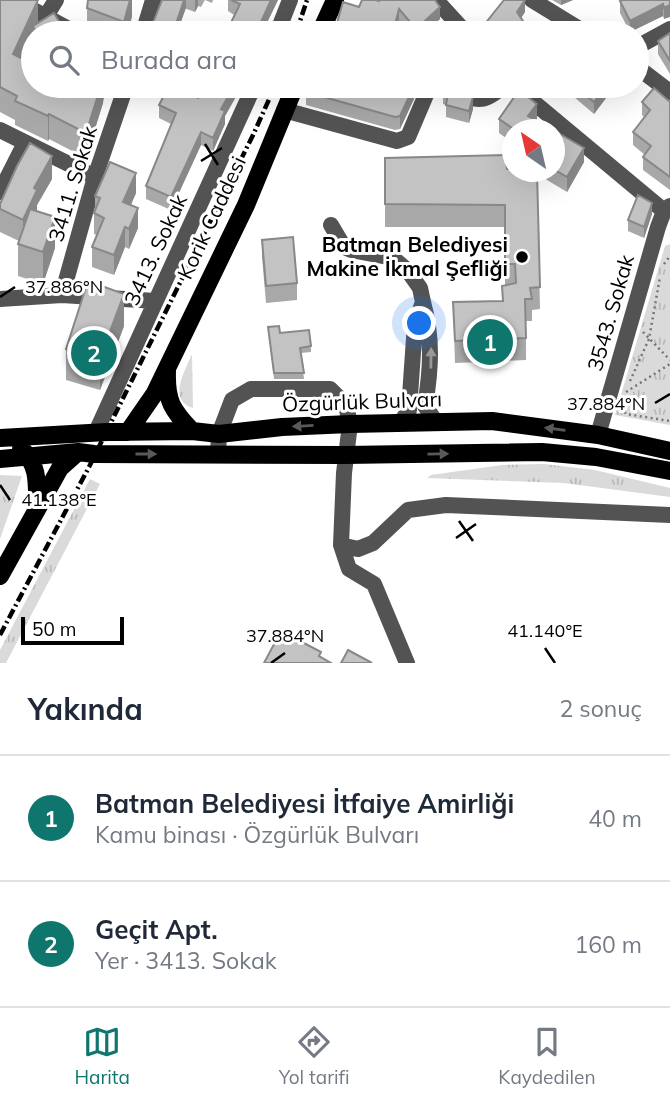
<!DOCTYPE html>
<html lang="tr">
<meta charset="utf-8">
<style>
body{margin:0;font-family:Mulish,sans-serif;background:#f2f2f3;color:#1f2937}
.compass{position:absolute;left:502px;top:119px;width:63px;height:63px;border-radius:50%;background:#fff;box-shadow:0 7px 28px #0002;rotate:326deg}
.scale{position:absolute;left:21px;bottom:18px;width:103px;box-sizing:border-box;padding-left:7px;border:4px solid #000;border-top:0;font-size:19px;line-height:24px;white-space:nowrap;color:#000;-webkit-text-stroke:5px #fff;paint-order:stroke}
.you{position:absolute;left:420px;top:324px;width:24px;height:24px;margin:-18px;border:5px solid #fff;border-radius:50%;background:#1a73e8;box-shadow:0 0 0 10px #1a73e833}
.badge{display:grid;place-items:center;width:46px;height:46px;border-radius:50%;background:#0f766e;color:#fff;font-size:23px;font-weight:700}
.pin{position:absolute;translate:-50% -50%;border:4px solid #fff;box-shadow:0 2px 7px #0006}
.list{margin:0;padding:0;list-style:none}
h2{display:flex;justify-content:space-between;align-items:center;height:91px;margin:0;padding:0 28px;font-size:30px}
h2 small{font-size:23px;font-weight:400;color:#747a83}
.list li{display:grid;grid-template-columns:46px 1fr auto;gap:21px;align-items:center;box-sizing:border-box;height:126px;padding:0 28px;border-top:2px solid #e0e1e3}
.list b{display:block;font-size:26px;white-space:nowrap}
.list p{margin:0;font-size:23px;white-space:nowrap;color:#747a83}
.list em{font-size:23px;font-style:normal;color:#747a83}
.icon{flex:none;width:38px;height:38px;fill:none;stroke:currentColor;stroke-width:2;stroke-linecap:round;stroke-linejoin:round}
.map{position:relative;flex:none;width:670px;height:663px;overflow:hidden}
.search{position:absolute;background:#fff;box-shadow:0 7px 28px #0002;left:21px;right:21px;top:21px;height:77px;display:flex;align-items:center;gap:18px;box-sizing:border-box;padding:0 24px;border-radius:38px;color:#747a83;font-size:26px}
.sheet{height:343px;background:#fff}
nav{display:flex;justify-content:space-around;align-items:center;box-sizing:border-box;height:98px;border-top:2px solid #e0e1e3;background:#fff;font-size:19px;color:#747a83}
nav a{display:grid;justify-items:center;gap:4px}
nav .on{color:#0f766e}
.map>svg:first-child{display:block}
.grass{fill:url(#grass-tufts)}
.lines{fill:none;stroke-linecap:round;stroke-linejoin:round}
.path{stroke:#757575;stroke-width:2.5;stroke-dasharray:2 3.5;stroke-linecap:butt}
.minor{stroke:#535353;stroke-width:16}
.major{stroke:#000;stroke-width:18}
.rail{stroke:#000;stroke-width:4.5;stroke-dasharray:10 3.5 2 3.5;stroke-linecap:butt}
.wall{fill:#a8a8a8}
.shaded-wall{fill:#888}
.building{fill:#c3c3c3;stroke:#888;stroke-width:2}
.oneway{fill:#989898}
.oneway2{fill:#595959}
.ticks{fill:none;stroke:#000;stroke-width:2.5}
.poi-dot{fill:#000;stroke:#fff;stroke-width:2.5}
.labels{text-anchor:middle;stroke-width:6;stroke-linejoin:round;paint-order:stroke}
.street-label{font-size:21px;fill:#000;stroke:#fff}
.poi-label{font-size:21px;font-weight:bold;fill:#000;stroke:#fff;text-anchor:end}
.ticks-label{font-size:18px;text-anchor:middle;fill:#000;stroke:#fff;stroke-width:6;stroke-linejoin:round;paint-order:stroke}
</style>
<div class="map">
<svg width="670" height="663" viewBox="0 0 670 663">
<defs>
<pattern id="grass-tufts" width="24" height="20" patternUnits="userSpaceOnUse" patternTransform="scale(1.75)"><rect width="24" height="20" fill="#dadada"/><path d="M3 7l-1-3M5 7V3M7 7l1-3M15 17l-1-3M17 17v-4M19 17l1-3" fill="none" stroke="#b9b9b9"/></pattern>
</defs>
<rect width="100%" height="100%" fill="#fff"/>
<path class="grass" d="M670,244V425L615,415L665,246Z
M192,354L193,408C167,400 185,371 192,354Z
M544,464L595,470L670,488V497L564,483L427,478L431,475L502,465Z
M0,475L22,476L0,539Z
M90,479L100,484L6,663H0V650Z"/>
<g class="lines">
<path class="path" d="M664,264L670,256
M643,332L670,360
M630,381L649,339L660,277
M626,392L670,364
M622,407L626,414L670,421"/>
<path class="minor" d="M15,0L76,33
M436,0L466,33
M532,0L586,33
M46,16L56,0
M143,33L153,0
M277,33L290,0
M637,47L670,29
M637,67L670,92
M514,86L664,211
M284,110L397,141L408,137L428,90C449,85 459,98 479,99C488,99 497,91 505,86
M0,130L95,177
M0,192L25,143
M331,225L344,247L351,250L393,258L408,271L420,288L423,302
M62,295L95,177L126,86
M0,299L62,295L155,301
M401,422L409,410L415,324L423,302C433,338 431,369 425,406L436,422
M96,432L254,86
M598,435L658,227L664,211L670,206
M218,454L219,434L232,400L251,389H330L346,405L350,424L344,473L341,545L349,569L374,584L407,663
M341,545L358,549L373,543L408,510L446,505L670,515"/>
<path class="major" d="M320,33L335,0
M167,371C166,401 172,410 192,431
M128,432L155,393L246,205L295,86
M0,438L107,432L192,431L219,434L282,427L350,424L492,421L598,435L670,451
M21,449C39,464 37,484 37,506
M0,459L78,452L94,454L345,455L542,452L596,457L670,471
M0,576L60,468L78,452"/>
<path class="rail" d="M296,33L307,0
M0,635L89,467L254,133L275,86"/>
</g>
<path class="wall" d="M0,0L38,23H60L70,33H33V52V36L22,59L67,87L103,103L86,158L49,139L48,141L15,125V120L0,112Z
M132,0V16L128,33H89L87,32V8Z
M162,0H213L212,3L205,0L201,7L198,6L195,12Z
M228,0H278L262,33L228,11Z
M552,0H573L561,5Z
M670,0L664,19L663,16L630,32L620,13V1Z
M379,1L440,19L425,33H409L399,22L359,7Z
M525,12L521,18L531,33H484V25Z
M670,33V74L658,54V41Z
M205,86H242L225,116V124L213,151L201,145L171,210L146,199V186L171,124L159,118V105L198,98Z
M308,86H349L347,90L364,96L420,86L400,129L395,130L306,105V92Z
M467,86H481L478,88Z
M574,86H615L594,114L574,97Z
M444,89L473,109L469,123L446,117V105L443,104V92Z
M642,102H670V190L643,170V157L645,155L633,145V132L644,117L642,115Z
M499,119H537L536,121L551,130H513V143L499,133Z
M555,131L584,162L567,192L537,174L540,309L532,310V321H526V360L455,363L453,302L502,301L505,285V227H385V158L507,169L513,172H555Z
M52,179L37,205V211L55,248L43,284L18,276V244L19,241L0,232V204Z
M136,193L131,205L138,228L129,249L125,247L114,275L92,267V247L97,235L94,234V213L95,210V196Z
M652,214L644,238L628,231V220Z
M262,240L297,283V300L266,303L262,257Z
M124,326L100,390L66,380V349Z
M268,327L280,333L311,346V352L301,353L304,379H274Z"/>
<path class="shaded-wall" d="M38,0V24L33,26V36L13,78V54Z
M130,0H132V16L128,33H124V22Z
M184,0H186V8L177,33H173Z
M195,0H198V6L195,12Z
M271,0H278L262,33H256Z
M525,0V12L517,24V12Z
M561,0H573L561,5Z
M663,4V16L630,32V21Z
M670,5V17L664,19V8Z
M440,7V19L425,33H416V29Z
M399,9V22L396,33H393Z
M101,86H106L103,103L86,158V133Z
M234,86H242L225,116V124L213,151V138L221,109Z
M414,86H420L400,129V116Z
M606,86H615L594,114V102Z
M473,97V109L469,123V111Z
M537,104V119L529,130L528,116Z
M49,114V139L48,141V116Z
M201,132V145L171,210V197Z
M584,148V162L567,192V177Z
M52,156V179L37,205V213L23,243V220L34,188Z
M136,173V193L123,222V202Z
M652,203V214L644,238V227Z
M138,208V228L129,249V229Z
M55,217V248L43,284V252Z
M125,227V247L114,275V255Z
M124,294V326L100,390V358Z"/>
<path class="building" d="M0,0H38L13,54L33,64V86H63L73,90L75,86L79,87L80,86H101L86,133L49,114L48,116L15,101L17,96L0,87Z
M88,0H130L124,22L87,8Z
M162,0H184L173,33H149Z
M231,0H271L256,33H226L240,4Z
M362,0H376L379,1L380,0H435L440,7L416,29L399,9L393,33H334L343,2L359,7Z
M504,0H525L517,12L531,33H508L504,28L500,33H494L484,25Z
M623,0H670V5L664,8L663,4L630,21L620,1Z
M54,13L60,23L67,27L70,33H36L33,26Z
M451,22L462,33H441Z
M670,33V61L658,41Z
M169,86H173L198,98L205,86H234L221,109L225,111L213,138L201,132L171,197L146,186L176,113L159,105Z
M308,86H343L342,88L364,96L368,86H414L400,116L395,117L306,92Z
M575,86H606L594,102Z
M654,88L670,102V177L643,157L651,146L633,132L650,110L642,102Z
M444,89L473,97L469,111L446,105L448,94L443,92Z
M519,90L537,104L528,116L551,130H515L499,119Z
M555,131L584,148L567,177L555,170Z
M30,143L52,156L34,188L37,190L23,220L0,209V204L17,166Z
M506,155L507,169H513V172H537L540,287L530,288L532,299H525L526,338L455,341L453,302L503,301L502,286L516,283L515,264H505V205L385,204V158Z
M110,162L136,173L123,202L138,208L129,229L125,227L114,255L92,247L104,218L94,213L100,198L95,196Z
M638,195L652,203L644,227L628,220Z
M30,209L55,217L43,252L18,244Z
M293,237L297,283L266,286L262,240Z
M88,281L124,294L100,358L66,349Z
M279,326L280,333L309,330L311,346L300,348L304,373H274L268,327Z
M281,631L321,652L319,656L331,663H264Z
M348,650L372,663H341Z"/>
<defs><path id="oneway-solid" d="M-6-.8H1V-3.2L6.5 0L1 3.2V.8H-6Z" transform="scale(1.75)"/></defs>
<use class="oneway" href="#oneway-solid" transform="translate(431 358) rotate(-89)"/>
<g class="oneway2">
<use href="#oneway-solid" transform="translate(303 426) rotate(177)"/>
<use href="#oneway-solid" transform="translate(555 429) rotate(-172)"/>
<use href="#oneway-solid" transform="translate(146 454)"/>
<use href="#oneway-solid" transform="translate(438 454) rotate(-1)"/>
</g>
<path class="ticks" d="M205,144L218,165M201,161L222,148M0,297L15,287M655,403L670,394M0,485L10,500M459,521L473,541M456,538L476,524M545,648L555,663M271,663L285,653"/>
<circle class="poi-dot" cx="522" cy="257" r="7"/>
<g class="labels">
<g class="street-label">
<text transform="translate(73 184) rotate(-73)" y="7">3411. Sokak</text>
<text transform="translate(212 218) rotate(-65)" y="7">Korik Caddesi</text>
<text transform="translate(156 250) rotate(-65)" y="7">3413. Sokak</text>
<text transform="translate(611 313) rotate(-74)" y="7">3543. Sokak</text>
<text transform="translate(362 402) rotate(-2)" y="7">Özgürlük Bulvarı</text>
</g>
<g class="poi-label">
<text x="508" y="252">Batman Belediyesi<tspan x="508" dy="24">Makine İkmal Şefliği</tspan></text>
</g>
</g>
<g class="ticks-label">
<text x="64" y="293">37.886°N</text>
<text x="606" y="410">37.884°N</text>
<text x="59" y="506">41.138°E</text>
<text x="545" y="637">41.140°E</text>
<text x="285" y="642">37.884°N</text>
</g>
</svg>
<svg class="compass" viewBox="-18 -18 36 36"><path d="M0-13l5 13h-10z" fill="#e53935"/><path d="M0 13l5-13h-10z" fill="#747a83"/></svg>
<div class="scale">50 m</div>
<div class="you"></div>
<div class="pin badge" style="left:490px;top:342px">1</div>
<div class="pin badge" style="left:94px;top:353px">2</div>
<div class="search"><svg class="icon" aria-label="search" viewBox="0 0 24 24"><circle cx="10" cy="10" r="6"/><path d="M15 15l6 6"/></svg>Burada ara</div>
</div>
<section class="sheet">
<h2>Yakında<small>2 sonuç</small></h2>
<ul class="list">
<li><span class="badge">1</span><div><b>Batman Belediyesi İtfaiye Amirliği</b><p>Kamu binası · Özgürlük Bulvarı</p></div><em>40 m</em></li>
<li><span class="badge">2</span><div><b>Geçit Apt.</b><p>Yer · 3413. Sokak</p></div><em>160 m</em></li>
</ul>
</section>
<nav>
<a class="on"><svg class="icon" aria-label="map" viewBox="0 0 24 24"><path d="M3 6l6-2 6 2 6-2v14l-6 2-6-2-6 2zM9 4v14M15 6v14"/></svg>Harita</a>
<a><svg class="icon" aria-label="directions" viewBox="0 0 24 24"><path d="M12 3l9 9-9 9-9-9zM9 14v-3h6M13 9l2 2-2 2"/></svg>Yol tarifi</a>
<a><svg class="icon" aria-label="saved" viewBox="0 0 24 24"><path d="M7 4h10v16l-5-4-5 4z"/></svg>Kaydedilen</a>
</nav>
